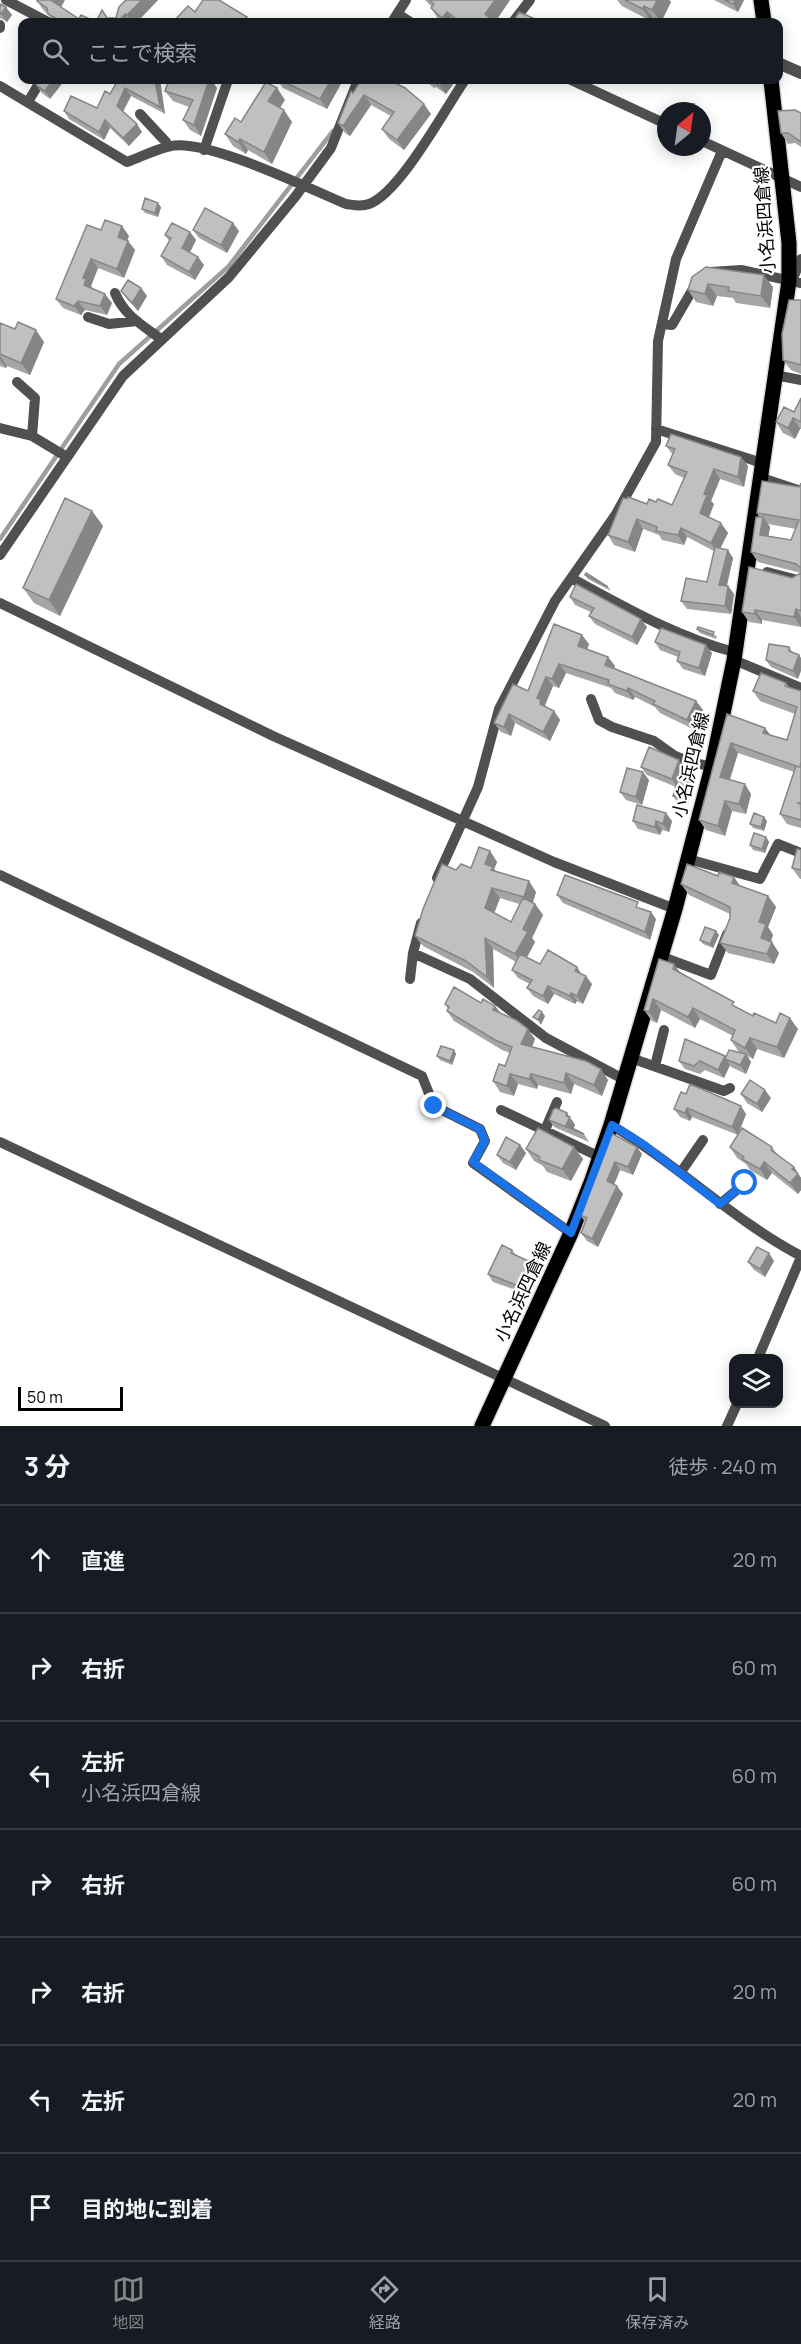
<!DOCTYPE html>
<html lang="ja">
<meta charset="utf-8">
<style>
body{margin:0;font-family:Manrope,"Noto Sans JP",sans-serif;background:#242831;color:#f1f3f6}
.controls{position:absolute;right:18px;bottom:18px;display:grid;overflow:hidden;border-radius:12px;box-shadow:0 3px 15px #0003}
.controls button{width:54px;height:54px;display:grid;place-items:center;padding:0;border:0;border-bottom:2px solid #363941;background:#171b24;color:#f1f3f6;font:30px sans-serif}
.compass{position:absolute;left:657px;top:102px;width:54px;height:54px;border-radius:50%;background:#171b24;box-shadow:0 3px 15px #0003;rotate:29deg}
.scale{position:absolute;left:18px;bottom:15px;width:105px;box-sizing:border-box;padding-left:6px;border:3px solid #000;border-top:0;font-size:16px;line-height:21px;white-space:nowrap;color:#000;-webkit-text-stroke:4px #fff;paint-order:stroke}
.stop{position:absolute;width:18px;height:18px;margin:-14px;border:4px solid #1a73e8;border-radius:50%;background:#fff}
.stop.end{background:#1a73e8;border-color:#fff;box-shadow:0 2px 6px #0008}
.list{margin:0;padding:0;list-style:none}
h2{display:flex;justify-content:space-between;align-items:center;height:78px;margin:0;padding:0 24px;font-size:26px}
h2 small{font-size:20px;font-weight:400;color:#9ea1a6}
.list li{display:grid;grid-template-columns:39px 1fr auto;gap:18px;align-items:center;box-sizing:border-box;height:108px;padding:0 24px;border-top:2px solid #363941}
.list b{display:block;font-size:22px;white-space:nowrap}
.list p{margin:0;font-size:20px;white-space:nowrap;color:#9ea1a6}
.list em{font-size:20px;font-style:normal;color:#9ea1a6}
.icon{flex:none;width:33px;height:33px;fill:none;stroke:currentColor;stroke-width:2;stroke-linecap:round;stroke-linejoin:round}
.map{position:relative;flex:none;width:801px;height:1426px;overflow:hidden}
.search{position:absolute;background:#171b24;box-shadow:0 3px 15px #0003;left:18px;right:18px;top:18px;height:66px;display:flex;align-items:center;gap:15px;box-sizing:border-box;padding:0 21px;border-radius:12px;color:#9ea1a6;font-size:22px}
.sheet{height:834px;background:#171b24}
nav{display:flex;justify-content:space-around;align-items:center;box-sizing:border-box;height:84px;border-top:2px solid #363941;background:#171b24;font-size:16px;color:#9ea1a6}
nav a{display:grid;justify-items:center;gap:3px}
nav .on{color:#858687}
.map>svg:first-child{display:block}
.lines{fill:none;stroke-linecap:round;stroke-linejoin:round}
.stream{stroke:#9e9e9e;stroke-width:4.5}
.primary-casing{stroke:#dbdbdb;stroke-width:18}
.minor{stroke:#505050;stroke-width:10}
.tertiary{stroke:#505050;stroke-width:12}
.primary{stroke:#000;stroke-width:15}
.wall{fill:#a5a5a5;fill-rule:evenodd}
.shaded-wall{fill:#868686}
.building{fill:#c0c0c0;stroke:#868686;stroke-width:1.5}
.route{stroke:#1a73e8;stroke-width:8}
.labels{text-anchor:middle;stroke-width:4.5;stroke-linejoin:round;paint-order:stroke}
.street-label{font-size:18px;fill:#000;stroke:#fff}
</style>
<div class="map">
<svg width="801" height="1426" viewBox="0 0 801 1426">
<rect width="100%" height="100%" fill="#fff"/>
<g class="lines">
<path class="stream" d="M0,539L119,364L228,267L333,131"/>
<defs>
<path id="primary" d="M761,0L764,22
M482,1426L571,1233L592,1180L611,1125L675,909L712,767L734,660L789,281V243L771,80"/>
</defs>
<use href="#primary" class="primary-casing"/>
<path class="minor" d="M6,0L48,22
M398,14L410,22
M392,22L406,0
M513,22L530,0
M0,28V25
M571,80L666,124
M0,86L127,162C141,157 156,149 171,146C206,138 310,189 346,204C354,205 361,207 369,204C400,193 445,109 465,80
M28,102L41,80
M140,114L166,142L167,147
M702,141L801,187
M204,150L228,80
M711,272L741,270L801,283
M792,281L801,259
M115,293C124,315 142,325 161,339
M88,317L109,324L137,321
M662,324L672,325L697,282
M775,375L801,380
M17,382L35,398L32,436
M0,428L32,436L67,457
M656,429L762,463
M759,477L801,491
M0,555L123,376L229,277L295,197L331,148L358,80
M767,572L801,581
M571,578C623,606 676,637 734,652
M0,603L273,736L554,862L675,909
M734,660L801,688
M591,699L599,720L612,727L654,741L675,756L688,761L712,767
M688,859L760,879L778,844L801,853
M0,875L422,1076L434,1106L480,1129L485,1141L473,1163L571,1233
M437,878L478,787L499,709L555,601L616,514L656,442L658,341L676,259L722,151
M413,953L470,979L546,1038L625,1080
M660,956L711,975L727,934
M410,979L413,953L421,923
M631,1058L724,1091L730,1088
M655,1066L664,1030
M501,1110L600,1157
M611,1125C679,1165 731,1219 801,1256
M545,1130L557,1102
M0,1142L605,1426
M681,1172L703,1140
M720,1204L745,1183
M758,1358L801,1257
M727,1426L737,1404"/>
<path class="tertiary" d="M778,63L801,73"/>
<use href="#primary" class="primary"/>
</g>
<path class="wall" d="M124,0H158L137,22H54L48,14L44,11L37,1L61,7L79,19L96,22L102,10L108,18H116L126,1Z
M425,0H510L495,22H442L438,19L431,8L432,7Z
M617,0H669L671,2L661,22L653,18L651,21L622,6Z
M714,0H744L738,12Z
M0,4L12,15L7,22L0,18Z
M39,80L50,99L42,93L36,85Z
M118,80H160L165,114L131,96L123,112L142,132L129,146L110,128L104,140L69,119L64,111L97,108L110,94Z
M169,80H211L217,88L201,136L190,130L183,120L189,107L173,101L165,91Z
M277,80H343L327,109L283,88Z
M361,80L431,114L404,150L389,139L382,129L391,116L371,105L350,136L345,133L338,123Z
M425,80H456L446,94L436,87L434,88Z
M285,100L280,108L292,122L272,164L248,150L246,154L233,146L225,134L241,122Z
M801,113V147L795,143L788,144L781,133Z
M161,207L158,217L145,213L142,209Z
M101,230L129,236L127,240L135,250L124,278L98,268L91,286L93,289L112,303L107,315L85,310L81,315L63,308L56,299Z
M193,230L239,231L227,253L199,238Z
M190,232L196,240L190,252L204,265L195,280L167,265L161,256L169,241L165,235Z
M692,277L773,287L770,308L736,303L733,298L717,296L713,306L696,302L688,290Z
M141,288L147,296L138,311L127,299L121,291Z
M801,300V374L791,370L783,360Z
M0,323L44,342L30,375L7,366L6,368L0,366Z
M801,398V429H800L795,439L783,433L776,422L794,412Z
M666,446L741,457L748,466L744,487L720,479L711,501L714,504L709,517L728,533L720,548L733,558L727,586H728L734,594L731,614L687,609L681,601L707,582L714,551L687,537L684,545L662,540L659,535L643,529L635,552L614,545L608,535L627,499L647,504L656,502L672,505L684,478L675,474L668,465L673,455Z
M801,483V627L762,620V624L749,622L742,612L801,573L758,562L751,552L759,517L757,513L799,487ZM768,524L796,529L791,540L768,536L770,527Z
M92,511L103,526L60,616L34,603L23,588Z
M585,575L608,587L611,591L588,579Z
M570,597L647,627L637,645L595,624L589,616L591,612L575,605Z
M554,624L589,644L587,649L608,657L615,666L614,668L696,701L703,710L693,729L660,713L655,707L635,697L633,700L615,693L611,688L566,673L559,688L553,686L545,705L547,708L554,711L560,720L550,741L515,723L511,736L501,732L494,723L528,691Z
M697,629L717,636L716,639L700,633Z
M655,642L712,653L705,676L683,669L677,661L678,657L660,650Z
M789,647L793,653L798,679L771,667L766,660Z
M786,683L790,688L801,691V828L787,824L780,814L794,772L738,753L730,780L751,794L746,814L732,811L725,836L706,830L699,820L727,714L765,728L770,735L787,740L795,714L760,701L753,691Z
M641,767L685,768L680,779L690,781L692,785L688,803L676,800L673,796L676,787L647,775Z
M649,780L642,805L626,800L620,792Z
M633,821H672L669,832L662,830L660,835L638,829Z
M767,821L764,831L753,828L750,824Z
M766,837L769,842L765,853L753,850L750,845Z
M801,850V879H800L792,868Z
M490,851L497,862L494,869L496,871L536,892L533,903L535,904L543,915L532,938L535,942L527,958L540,964L582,975L592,984L583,1004L577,1001L575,1004L554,994L548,1004L533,996L527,988L530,984L518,978L512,970L516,962L493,949L494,988L473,972L423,946L415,936L456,870L471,868ZM500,898L519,904L511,922L494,913Z
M718,876L734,877L740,886L768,896L776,907L768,927L773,935L771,942L779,953L774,964L728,953L720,943L730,918V914L689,895L681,884Z
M557,895L642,909L656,919L650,940L563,903Z
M719,935L713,948L703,944L700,940Z
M659,959L738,1008L753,1016L798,1029L784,1058L757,1049L753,1059L747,1056L751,1062L746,1074L731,1067L730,1065L724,1078L705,1070L700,1074L685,1069L679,1061L725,1056L726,1058L741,1053L738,1051L731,1040L733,1036L700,1019L695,1028L661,1010L657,1023L652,1021L644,1010Z
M445,1004L501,1013L535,1039L532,1047L608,1080L602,1096L574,1084L571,1094L538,1085L537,1089L518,1084L514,1096L500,1092L493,1081L505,1066L510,1053L502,1050L454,1021L447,1011L448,1009Z
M454,1050L456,1054L452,1065L440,1060L437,1056Z
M681,1092L746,1114L738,1134L772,1147L777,1154L794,1167L801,1178V1190L798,1194L772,1173L767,1180L750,1170L746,1164L737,1158L730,1147L738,1135L692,1117L690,1121L680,1117L674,1109Z
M741,1094L771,1098L762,1112L747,1103Z
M549,1120H572L575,1125L573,1129L584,1134L589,1142L554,1127Z
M611,1133L642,1154L633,1175L620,1170L614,1185L623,1194L598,1247L587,1241L581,1233L585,1222L580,1215Z
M520,1145L526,1153L516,1170L503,1163L497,1155Z
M574,1147L583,1159L571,1181L547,1172L543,1166L534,1161L526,1149Z
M512,1250L516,1255L538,1271L527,1294L493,1282L488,1274Z
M774,1261L765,1277L754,1270L748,1262Z"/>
<path class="shaded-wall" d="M53,0H65L59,11L52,1Z
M142,0H158L137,22H132L127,15Z
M495,0H510L495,22H487L485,14Z
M657,0H669L671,2L661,22L652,10Z
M735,0H744L738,12L733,4Z
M644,6L653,18L651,21L643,9Z
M6,7L12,15L7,22L1,14Z
M447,12L455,22H446L442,18Z
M125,14L131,22H118Z
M247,17L251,22H244Z
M53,80H65L50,99L45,91Z
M155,80H160L165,114L160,107Z
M209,80H211L217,88L201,136L194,125Z
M331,80H343L327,109L320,99Z
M445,80H456L446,94L440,86Z
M125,88L131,96L122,113L117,106Z
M277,88L285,100L276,113L268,101Z
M364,95L371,105L350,136L343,126Z
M424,104L431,114L404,150L397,140Z
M284,110L292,122L272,164L264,152Z
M105,120L110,128L104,140L99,132Z
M137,124L142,132L129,146L123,138Z
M240,139L248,150L246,154L238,142Z
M158,203L161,207L158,217L155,213Z
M233,223L239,231L227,253L221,245Z
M122,226L129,236L125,246L118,237Z
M190,232L196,240L188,256L182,248Z
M128,241L135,250L124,278L117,269Z
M198,257L204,265L195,280L189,272Z
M91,259L98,268L91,286L93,289L84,285L83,278Z
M764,275L773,287L770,308L761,296Z
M708,284L717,296L713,306L705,294Z
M141,288L147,296L138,311L132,303Z
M105,294L112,303L107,315L100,306Z
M78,301L85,310L81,315L74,306Z
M36,330L44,342L30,375L21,363Z
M0,356L7,366L6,368L0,360Z
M793,418L800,429L795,439L788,428Z
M741,457L748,466L744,487L738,477Z
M714,469L720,479L711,501L714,504L707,522L700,513L704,494Z
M92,511L103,526L60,616L49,600Z
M763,517L770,527L767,545L760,535Z
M637,519L643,529L635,552L628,542Z
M721,523L728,533L718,553L711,543Z
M681,528L687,537L684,545L678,535Z
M728,550L733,558L725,593L719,585Z
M728,586L734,594L731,614L725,606Z
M796,609L801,617V627L794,617Z
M755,610L762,620V624L755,614Z
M641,619L647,627L637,645L632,637Z
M582,635L589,644L585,655L578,646Z
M706,645L712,653L705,676L699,668Z
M799,655L801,658V671L798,679L793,671Z
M608,657L615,666L612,674L605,665Z
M559,664L566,673L559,688L552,679Z
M546,677L553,686L545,705L548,710L540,704L537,698Z
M628,688L635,697L633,700L627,691Z
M696,701L703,710L693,729L687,720Z
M554,711L560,720L550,741L543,732Z
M509,714L515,723L511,736L504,727Z
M765,728L772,737L763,733Z
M731,743L738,753L727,787L720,777Z
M679,760L685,768L677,787L672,779Z
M643,772L649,780L642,805L636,797Z
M690,781L692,785L688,803L685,799Z
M745,784L751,794L746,814L739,804Z
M725,801L732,811L725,836L718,826Z
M666,813L672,821L669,832L663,824Z
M764,817L767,821L764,831L761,827Z
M656,821L662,830L660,835L655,827Z
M766,837L769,842L765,853L762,849Z
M490,851L497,862L494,869L500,877L485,864Z
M734,877L741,888L732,883Z
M529,881L536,892L531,908L524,897Z
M492,888L500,898L492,919L485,908Z
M768,896L776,907L768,927L773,935L768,948L761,938L759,922Z
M535,904L543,915L532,938L535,942L522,965L515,954L523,929Z
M651,912L656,919L650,940L645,932Z
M716,931L719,935L713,948L710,944Z
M485,938L493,949L494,988L487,977Z
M772,942L779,953L774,964L767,954Z
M674,964L682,975L673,969Z
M577,967L582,975L575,971Z
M586,976L592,984L583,1004L577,996Z
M548,986L554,994L548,1004L543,996Z
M571,993L577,1001L575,1004L570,996Z
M653,999L661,1010L657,1023L649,1012Z
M495,1006L503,1016L493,1010Z
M693,1008L700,1019L695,1028L688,1017Z
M542,1012L545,1016L541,1025L538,1020Z
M790,1018L798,1029L784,1058L777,1047Z
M528,1029L535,1039L529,1054L521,1044Z
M750,1038L757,1049L753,1059L745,1048Z
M454,1050L456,1054L452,1065L450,1061Z
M746,1054L751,1062L746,1074L740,1065Z
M725,1056L730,1065L724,1078L718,1070Z
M601,1069L608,1080L602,1096L594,1085Z
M566,1073L574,1084L571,1094L564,1083Z
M510,1074L518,1084L514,1096L507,1086Z
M531,1074L538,1085L537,1089L529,1079Z
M765,1090L771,1098L762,1112L757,1104Z
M741,1106L746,1114L738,1135L732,1127Z
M687,1108L692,1117L690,1121L685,1113Z
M567,1113L575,1125L573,1130L566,1125V1116Z
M520,1145L526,1153L516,1170L510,1162Z
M574,1147L583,1159L571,1181L562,1169Z
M637,1147L642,1154L633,1175L628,1167Z
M615,1162L620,1170L612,1189L607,1181Z
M764,1162L772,1173L767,1180L760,1169Z
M794,1167L801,1178V1190L798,1194L790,1183L792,1169Z
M617,1186L623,1194L598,1247L592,1239Z
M769,1253L774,1261L765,1277L760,1269Z
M533,1263L538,1271L527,1294L521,1287Z"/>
<path class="building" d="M37,0H53L52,1L79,19L81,15L96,22L102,10L107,18H116L119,7L126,0H142L127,15L125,14L118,22H62L48,14L47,8L37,1Z
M203,0H219L247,17L244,22H173L188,6L195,12Z
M429,0H495L485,14L490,18L487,22H460L447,12L442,18L431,8L434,4Z
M625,0H657L652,10L644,6L643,9Z
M724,0H735L733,4Z
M0,4L6,7L1,14L0,13Z
M519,12L542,22H513Z
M39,80H53L45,91L36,85Z
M118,80H155L160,107L125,88L117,106L137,124L123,138L105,120L99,132L64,111L71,96L97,108L105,91L110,94Z
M169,80H209L194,125L183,120L193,100L165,91Z
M280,80H331L320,99Z
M361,80H389L405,88L424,104L397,140L382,129L394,112L364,95L343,126L338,123L351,91L353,93Z
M431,80H445L440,86Z
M266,82L277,88L268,101L284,110L264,152L240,139L238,142L225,134L235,118L241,122Z
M795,110L801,113V142L788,133H781L778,111Z
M145,198L158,203L155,213L142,209Z
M205,208L233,223L221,245L193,230Z
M105,220L122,226L118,237L128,241L117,269L91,259L83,278L86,279L84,285L105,294L100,306L78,301L74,306L56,299L87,225L101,230Z
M172,223L190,232L182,248L198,257L189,272L161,256L171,238L165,235Z
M706,267L764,275L761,296L728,291L729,287L708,284L705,294L688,290L692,277Z
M128,280L141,288L132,303L121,291Z
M789,300H801V365L783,360L782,334Z
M18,322L36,330L21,363L0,354V323L15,329Z
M801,398V422L793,418L788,428L776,422L784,407L794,412Z
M671,434L741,457L738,477L714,469L704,494L707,495L700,513L721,523L711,543L681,528L678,535L656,531L657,527L637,519L628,542L608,535L623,498L627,499L628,497L647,504L649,499L656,502L658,499L672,505L687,472L668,465L675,449L666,446Z
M762,481L799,487L801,483V611L796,609L794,617L755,610V614L742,612L749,567L792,578L801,573V568L796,564L751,552L756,517H763L760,535L791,540L799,520L757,513Z
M65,498L92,511L49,600L23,588Z
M715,547L728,550L719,585L728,586L725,606L681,601L686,578L707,582Z
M586,573L608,587L585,575Z
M576,584L641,619L632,637L589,616L594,608L570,597Z
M554,624L582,635L578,646L608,657L605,665L696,701L687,720L653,704L655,701L628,688L627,691L608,684L609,680L559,664L552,679L546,677L537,698L541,700L540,704L554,711L543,732L509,714L504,727L494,723L513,684L528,691Z
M698,627L714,632L713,635L697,629Z
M661,628L706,645L699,668L677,661L680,652L655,642Z
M769,644L789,647V651L799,655L793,671L766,660Z
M761,673L786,683L785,686L801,691V762L800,767H801V803H798L801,805V820L780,814L796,766L799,767L731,743L720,777L745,784L739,804L725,801L718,826L699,820L727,714L765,728L763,733L787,740L797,707L753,691Z
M649,747L679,760L672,779L641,767Z
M627,768L643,772L636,797L620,792Z
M678,778L690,781L685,799L673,796Z
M637,805L666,813L663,824L656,821L655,827L633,821Z
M754,813L764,817L761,827L750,824Z
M754,833L766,837L762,849L750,845Z
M479,847L490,851L485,864L493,867L491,870L529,881L524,897L492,888L485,908L511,922L523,898L535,904L523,929L528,932L515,954L485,938L487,977L466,961L415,936L423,909L442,864L456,870L461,864L471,868Z
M797,849L801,850V870L792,868Z
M687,864L718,876L719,872L734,877L732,883L768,896L759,922L766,924L761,938L772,942L767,954L720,943L730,918V907L681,884Z
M565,875L638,902L636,907L651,912L645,932L557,895Z
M705,927L716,931L710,944L700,940Z
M548,950L577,967L575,971L586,976L577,996L571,993L570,996L548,986L543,996L527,988L532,980L512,970L520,954L540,964Z
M659,959L674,964L673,969L734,1002L732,1005L753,1016L754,1013L776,1023L780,1013L790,1018L777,1047L750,1038L745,1048L731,1040L735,1030L693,1008L688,1017L653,999L649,1012L644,1010Z
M454,987L481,1003L483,999L495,1006L493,1010L516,1020L528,1029L521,1044L586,1061L601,1069L594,1085L566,1073L564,1083L531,1074L529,1079L510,1074L507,1086L493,1081L499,1064L505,1066L512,1047L495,1040L447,1011L449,1007L445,1004Z
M539,1010L542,1012L538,1020L533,1017Z
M685,1039L725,1056L718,1070L700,1061L694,1066L679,1061Z
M441,1046L454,1050L450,1061L437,1056Z
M729,1050L746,1054L740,1065L725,1059Z
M750,1080L765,1090L757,1104L741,1094Z
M690,1084L741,1106L732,1127L687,1108L685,1113L674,1109L681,1092L686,1094Z
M556,1108L567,1113L566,1116L570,1117L566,1125L584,1134L549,1120L553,1110Z
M538,1128L574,1147L562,1169L539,1160L540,1157L526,1149Z
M742,1128L772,1147L771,1150L794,1167L792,1169L798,1174L790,1183L764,1162L760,1169L742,1159L744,1157L730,1147Z
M611,1133L637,1147L628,1167L615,1162L607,1181L617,1186L592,1239L581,1233L587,1218L580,1215Z
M506,1137L520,1145L510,1162L497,1155Z
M502,1245L512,1250L511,1253L533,1263L521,1287L488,1274Z
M757,1247L769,1253L760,1269L748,1262Z"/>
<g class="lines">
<path class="route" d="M434,1106L480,1129L485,1141L473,1162L571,1233L612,1125L643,1144L720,1204L745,1183"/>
</g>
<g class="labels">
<g class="street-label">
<text transform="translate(765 220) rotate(-94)" y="6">小名浜四倉線</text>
<text transform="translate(691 765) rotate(-77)" y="6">小名浜四倉線</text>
<text transform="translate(523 1292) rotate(-65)" y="6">小名浜四倉線</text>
</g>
</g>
</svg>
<div class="controls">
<button><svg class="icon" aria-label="layers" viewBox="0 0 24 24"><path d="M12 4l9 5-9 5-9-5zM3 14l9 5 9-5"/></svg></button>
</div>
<svg class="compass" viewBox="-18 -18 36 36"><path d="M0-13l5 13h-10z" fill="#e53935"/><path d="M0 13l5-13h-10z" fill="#9ea1a6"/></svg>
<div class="scale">50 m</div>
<div class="stop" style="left:745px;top:1183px"></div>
<div class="stop end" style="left:434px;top:1106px"></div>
<div class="search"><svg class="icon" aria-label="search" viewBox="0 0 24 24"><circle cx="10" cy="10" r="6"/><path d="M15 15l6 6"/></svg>ここで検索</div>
</div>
<section class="sheet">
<h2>3 分<small>徒歩 · 240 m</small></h2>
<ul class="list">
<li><svg class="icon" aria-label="ahead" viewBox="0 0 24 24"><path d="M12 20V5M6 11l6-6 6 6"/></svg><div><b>直進</b></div><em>20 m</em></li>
<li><svg class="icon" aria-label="right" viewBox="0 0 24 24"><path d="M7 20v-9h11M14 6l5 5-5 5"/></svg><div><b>右折</b></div><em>60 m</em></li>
<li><svg class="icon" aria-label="left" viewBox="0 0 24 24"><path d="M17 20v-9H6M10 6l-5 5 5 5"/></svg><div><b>左折</b><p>小名浜四倉線</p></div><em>60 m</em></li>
<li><svg class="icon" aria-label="right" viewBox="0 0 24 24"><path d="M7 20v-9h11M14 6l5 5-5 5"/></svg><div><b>右折</b></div><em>60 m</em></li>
<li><svg class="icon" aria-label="right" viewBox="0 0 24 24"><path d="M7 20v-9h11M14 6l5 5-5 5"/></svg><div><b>右折</b></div><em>20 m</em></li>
<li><svg class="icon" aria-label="left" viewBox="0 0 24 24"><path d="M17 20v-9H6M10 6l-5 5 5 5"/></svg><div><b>左折</b></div><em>20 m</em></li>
<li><svg class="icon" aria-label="arrive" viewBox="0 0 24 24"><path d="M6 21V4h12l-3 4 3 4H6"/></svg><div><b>目的地に到着</b></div></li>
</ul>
</section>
<nav>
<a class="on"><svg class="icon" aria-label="map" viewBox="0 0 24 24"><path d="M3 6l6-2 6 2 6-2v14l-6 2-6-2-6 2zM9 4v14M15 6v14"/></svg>地図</a>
<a><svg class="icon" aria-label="directions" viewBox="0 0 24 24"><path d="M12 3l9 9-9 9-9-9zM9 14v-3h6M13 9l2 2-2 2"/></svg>経路</a>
<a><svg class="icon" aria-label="saved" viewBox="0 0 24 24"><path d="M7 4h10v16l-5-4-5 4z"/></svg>保存済み</a>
</nav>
